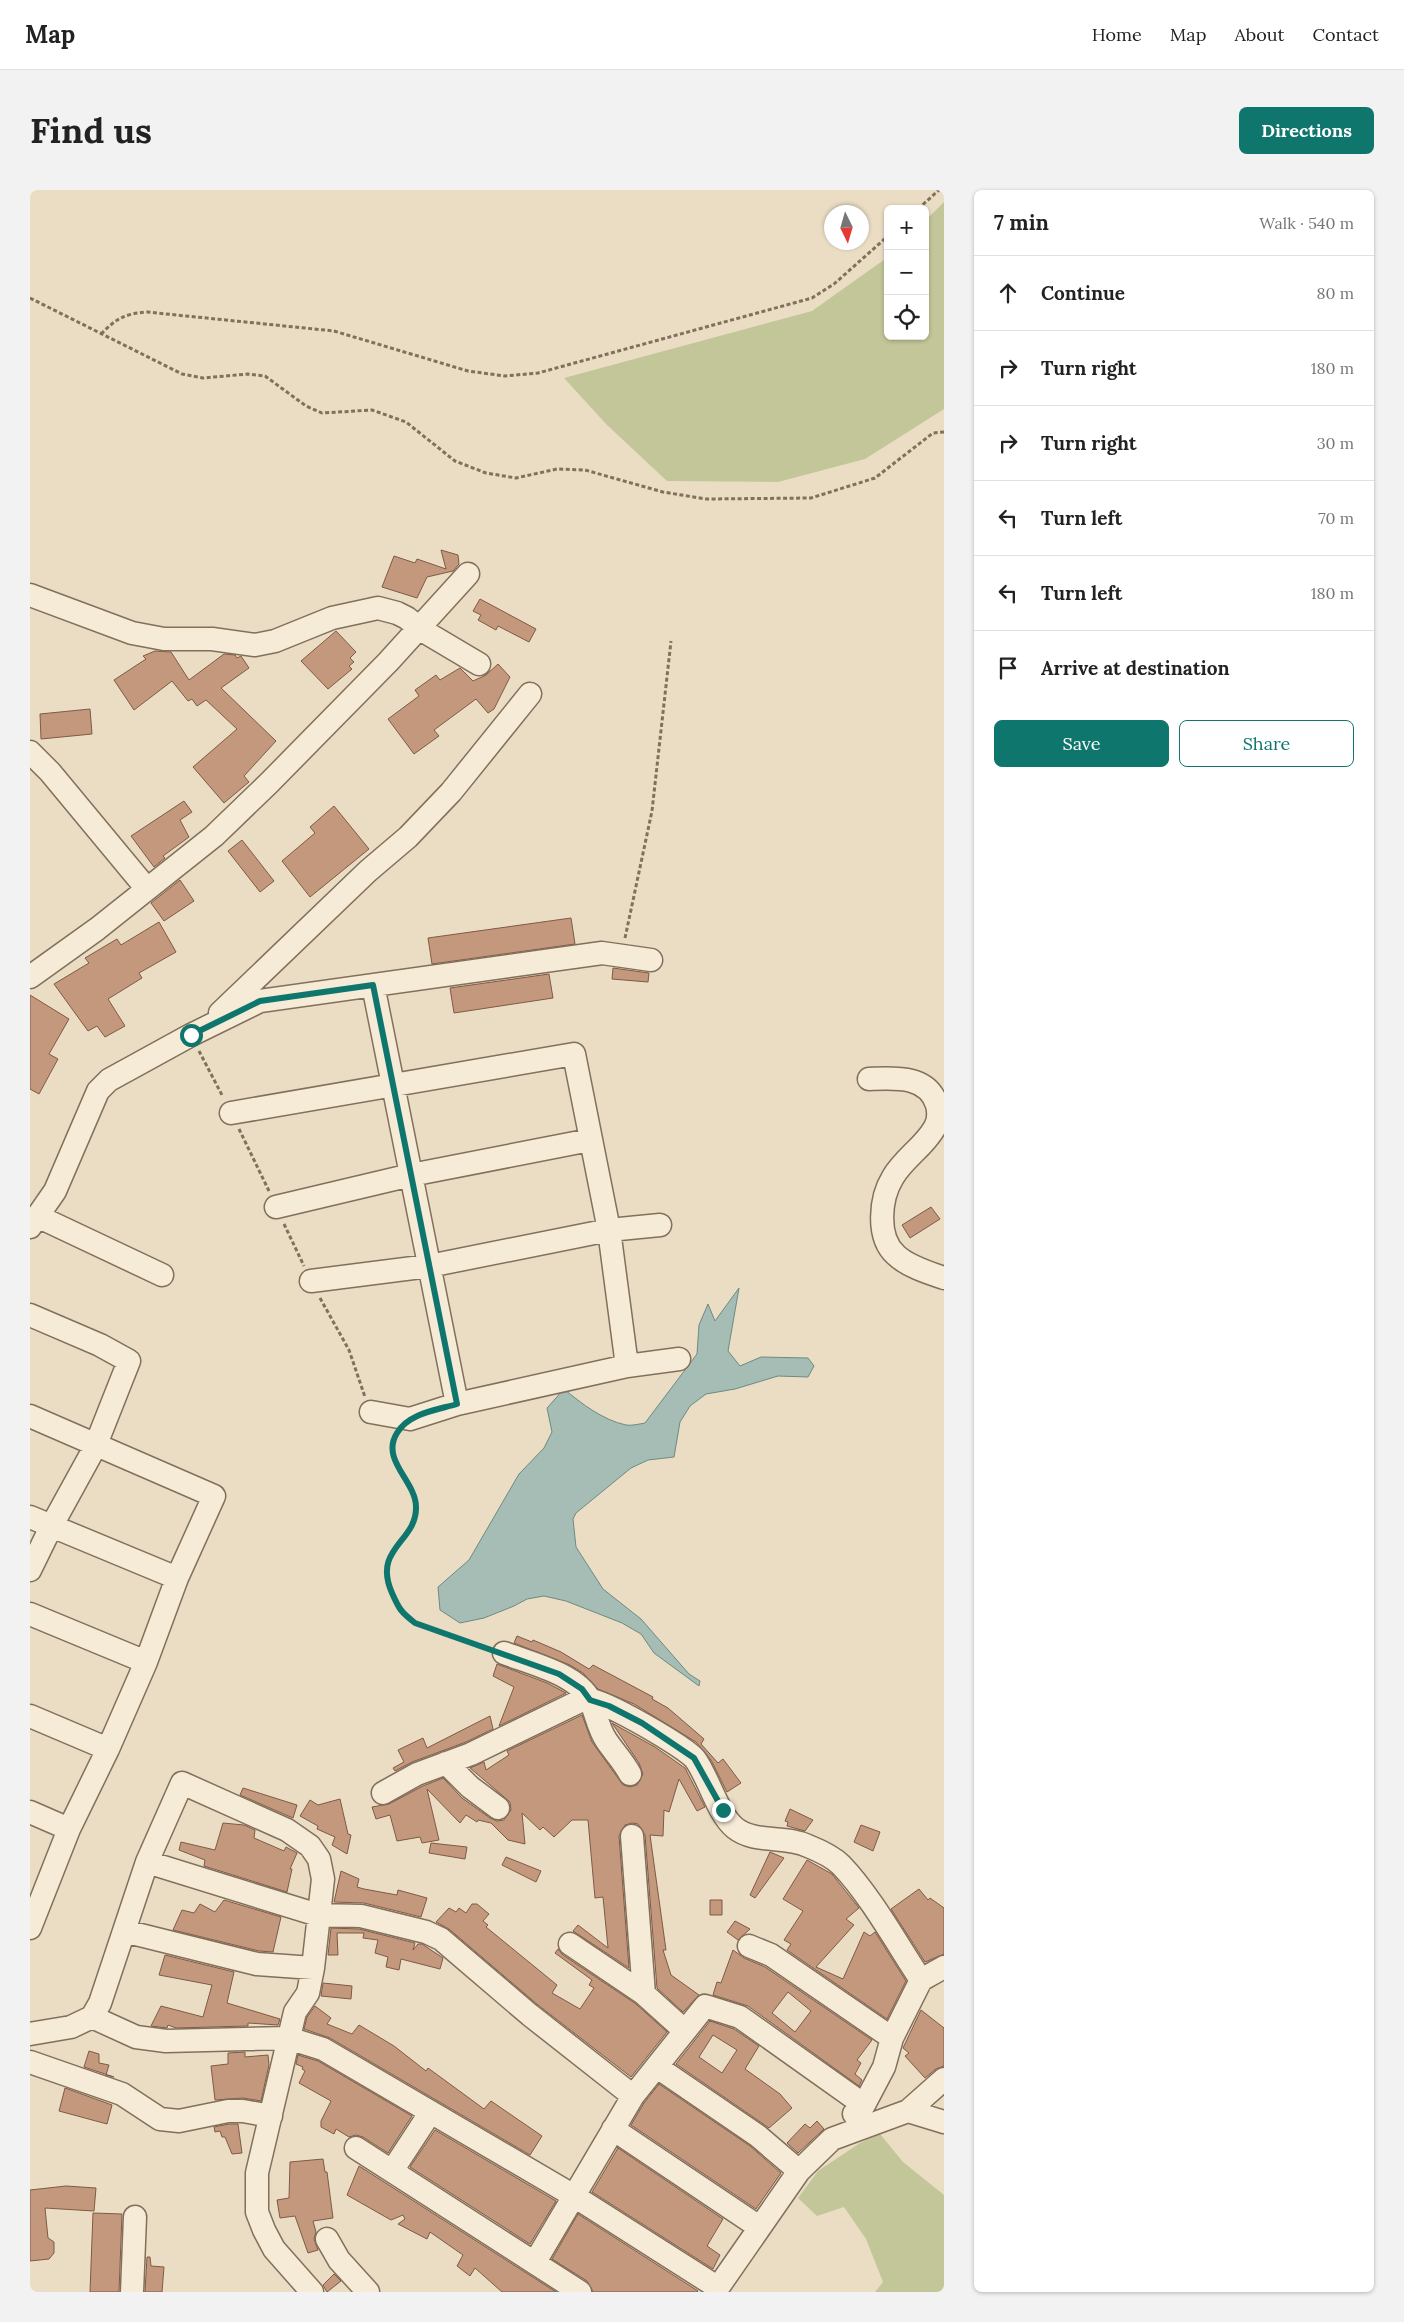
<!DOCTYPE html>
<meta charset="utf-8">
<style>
body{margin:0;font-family:Lora,serif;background:#f2f2f2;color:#222}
.controls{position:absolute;right:15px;top:15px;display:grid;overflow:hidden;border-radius:8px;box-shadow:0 1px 4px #0004}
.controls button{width:45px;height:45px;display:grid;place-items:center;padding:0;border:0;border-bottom:1px solid #e0e0e0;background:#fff;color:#222;font:25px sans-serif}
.compass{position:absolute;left:794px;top:15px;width:45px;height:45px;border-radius:50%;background:#fff;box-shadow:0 1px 4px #0004;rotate:175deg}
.stop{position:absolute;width:15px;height:15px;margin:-11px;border:4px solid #0f766e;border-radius:50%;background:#fff}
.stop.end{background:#0f766e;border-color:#fff;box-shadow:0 1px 5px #0008}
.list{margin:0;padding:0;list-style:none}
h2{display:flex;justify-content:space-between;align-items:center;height:65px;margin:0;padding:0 20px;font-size:21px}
h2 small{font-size:16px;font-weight:400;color:#767676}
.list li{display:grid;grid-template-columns:32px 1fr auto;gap:15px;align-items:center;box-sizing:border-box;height:75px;padding:0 20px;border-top:1px solid #e0e0e0}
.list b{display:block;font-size:19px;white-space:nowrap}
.list em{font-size:16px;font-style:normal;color:#767676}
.actions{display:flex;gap:10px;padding:15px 20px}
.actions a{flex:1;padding:11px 0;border:1px solid #0f766e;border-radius:8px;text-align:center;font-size:18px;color:#0f766e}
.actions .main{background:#0f766e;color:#fff}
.icon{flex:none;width:28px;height:28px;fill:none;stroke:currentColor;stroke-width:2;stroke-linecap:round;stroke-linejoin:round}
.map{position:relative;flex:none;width:914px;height:2102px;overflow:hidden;border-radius:8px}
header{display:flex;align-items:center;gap:30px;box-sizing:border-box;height:70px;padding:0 25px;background:#fff;border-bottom:1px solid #e0e0e0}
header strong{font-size:24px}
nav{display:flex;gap:28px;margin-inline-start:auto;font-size:18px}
.intro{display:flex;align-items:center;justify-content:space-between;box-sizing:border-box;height:120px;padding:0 30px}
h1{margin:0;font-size:35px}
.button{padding:12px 22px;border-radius:8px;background:#0f766e;color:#fff;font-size:18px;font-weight:700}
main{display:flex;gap:30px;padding:0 30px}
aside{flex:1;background:#fff;border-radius:8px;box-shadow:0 1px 4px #0004}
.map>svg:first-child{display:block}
.green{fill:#c3c699}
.water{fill:#a5bdb5;stroke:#6d8a82}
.building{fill:#c4987d;stroke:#7f5a44;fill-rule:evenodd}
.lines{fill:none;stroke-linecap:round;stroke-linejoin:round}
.minor-casing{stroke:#826f5c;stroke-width:25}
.path{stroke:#826f5c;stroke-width:3;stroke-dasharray:4 2.5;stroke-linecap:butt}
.minor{stroke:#f5ebd6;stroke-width:22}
.route{stroke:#0f766e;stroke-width:6}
</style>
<header>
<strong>Map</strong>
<nav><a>Home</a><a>Map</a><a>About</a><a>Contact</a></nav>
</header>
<div class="intro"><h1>Find us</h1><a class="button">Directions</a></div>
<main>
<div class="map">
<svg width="914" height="2102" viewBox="0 0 914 2102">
<rect width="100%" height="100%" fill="#eaddc4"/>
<path class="green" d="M914,12V219L835,269L748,292L637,291L577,235L534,188L782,121L858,67V146H895V31Z
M850,1944L873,1972L914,2005V2102H845L853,2092L836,2049L814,2017L787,2026L768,2008L788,1981L830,1953Z"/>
<path class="water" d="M709,1098L698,1161L710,1176L731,1167L778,1168L784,1176L778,1187L748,1186L705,1199L676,1204L660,1216L650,1232L644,1267L618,1270L601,1278L546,1323L543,1329L546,1357L573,1399L611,1429L659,1484L670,1491L669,1496L624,1463L611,1444L592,1433L536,1411L514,1406L497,1409L484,1416L454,1428L430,1433L410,1420L408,1397L439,1370L489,1284L514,1258L522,1242L517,1218L534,1199C552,1214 573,1230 596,1235C601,1236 609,1234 615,1233L667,1164L669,1135L678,1114L685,1131Z"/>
<path class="building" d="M411,360L428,365L429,374L423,381L397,387L387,408L352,397L364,366L385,373L387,369L416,379Z
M450,409L506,439L499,452L468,436L466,440L448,430L451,425L443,421Z
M306,441L326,462L320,468L324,472L319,476L322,479L298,499L271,471Z
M125,461L141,462L159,490L194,464L205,465L207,468L211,466L219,478L191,498L246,551L214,586L219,592L194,613L163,577L207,539L176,510L167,516L162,509L158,511L142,491L104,520L84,490L116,469L113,466Z
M468,474L480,487L464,519L458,523L446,509L404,540L409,546L384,564L358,529L389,506L385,500L406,485L410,490L430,478L443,491L456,485Z
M60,519L62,544L11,549L10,524Z
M154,611L162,622L150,630L159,647L133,666L135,668L124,677L101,646Z
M304,616L339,659L280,707L252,671L285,643L280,637Z
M212,650L244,691L230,702L198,661Z
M150,690L164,711L134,731L121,713Z
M541,728L545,754L402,774L398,748Z
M129,732L146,762L109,783L112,788L78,809L95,836L75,847L67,836L58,841L24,794L59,773L55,768L87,749L91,755Z
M583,778L619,783L618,792L582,789Z
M519,784L523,808L424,823L420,798Z
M0,805L39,829L19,864L28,869L9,904L0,899Z
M901,1017L910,1029L880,1048L872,1035Z
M487,1446L502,1452L503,1450L531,1462L559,1479L563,1475L623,1507L622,1509L638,1518L674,1549L671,1554L688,1573L693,1569L711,1593L697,1602L681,1570L666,1552L604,1514L568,1499L553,1483L540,1475L484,1453Z
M467,1474L517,1493L536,1503L469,1536L484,1497L463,1486Z
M552,1525L562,1552L593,1595L600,1597L607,1595L613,1584L609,1573L582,1533L625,1557L655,1578L675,1617L667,1621L649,1589L639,1622L634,1620L633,1646L620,1645L636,1760H633L641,1785L669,1805L653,1822L627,1798L615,1645L608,1634L602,1633L595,1635L589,1646L599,1778L543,1741L548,1735L578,1758L573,1707L565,1708L558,1630H542L524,1647L513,1637L510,1640L492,1623L495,1654L478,1650L461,1633L448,1630L447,1632L436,1625L430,1633L397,1599L409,1650L392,1653L390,1647L367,1651L360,1625L346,1629L342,1617L359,1614L393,1596L413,1588L432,1608L460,1628L467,1631L474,1630L481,1620L480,1612L440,1578L454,1572L456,1580L479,1565L477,1561Z
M460,1526L463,1539L436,1552L382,1572L365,1581L363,1578L374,1572L368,1560L393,1548L397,1558Z
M213,1598L267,1615L263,1628L210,1605Z
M310,1609L318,1644L321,1645L317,1664L302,1655L305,1647L287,1639L288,1636L270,1626L280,1610L288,1615Z
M760,1619L783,1630L775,1641L757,1636L758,1632L755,1631Z
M193,1633L214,1635L225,1640L224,1648L254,1661L256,1657L267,1663L260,1679H262L257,1702L174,1676L175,1670L149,1660L151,1652L185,1660Z
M831,1635L850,1642L843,1661L824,1652Z
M401,1653L437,1657L435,1669L399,1663Z
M740,1662L754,1668L725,1708L720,1705Z
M476,1667L511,1681L506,1692L472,1675Z
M777,1670L802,1684L829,1718L816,1729L824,1735L786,1777L813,1789L834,1742L840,1746L845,1742L876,1791L857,1829L757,1760L761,1754L754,1750L773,1721L753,1709Z
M311,1681L329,1689L327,1697L334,1699L367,1705L368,1700L397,1708L391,1727L334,1713L304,1712Z
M889,1699L898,1710L900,1708L914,1718V1764L895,1772L861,1719Z
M194,1710L251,1727L243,1762L229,1761L143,1740L152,1720L164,1723L170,1714L185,1722Z
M680,1710H692V1725H680Z
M442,1714H447L459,1724L453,1731L458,1735L456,1737L527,1795L522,1803L550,1819L564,1798L559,1795L562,1790L525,1763L528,1759L533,1765L606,1814L637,1842L601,1887L508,1815L419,1739L406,1732L419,1718L426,1722L429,1718L436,1723Z
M705,1731L720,1739L708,1750L697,1742Z
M301,1738L329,1739L385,1753L383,1760L388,1754H392L413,1768L410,1779L371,1769L369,1780L356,1777L358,1767L345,1763L348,1750L333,1748L334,1743H307L308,1765H298Z
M703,1760L714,1768L735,1777L842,1850L827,1870L831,1873L825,1884L832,1890L829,1896L718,1816L683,1805L687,1792L691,1793ZM758,1802L781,1821L765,1842L742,1823Z
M135,1765L204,1782L197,1813L250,1829L248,1835L218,1833V1836L146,1838L138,1835L137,1838L121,1836L131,1816L173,1827L182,1795L129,1785Z
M293,1793L322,1796L321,1809L291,1806Z
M285,1816L301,1828L297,1834L322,1844L329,1835L364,1856L396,1881L398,1878L454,1919L461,1911L512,1946L500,1965L300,1848L274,1839L277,1827Z
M891,1820L914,1838V1876L906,1879L895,1888L875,1866L879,1863L873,1858Z
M680,1831L704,1839L729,1856L715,1879L750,1904L762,1918L739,1938L646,1874ZM683,1845L707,1860L692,1883L669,1867Z
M59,1861L69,1864V1873L79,1875L76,1885L84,1887L54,1877Z
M215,1862V1867L238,1865L239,1875L231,1911L213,1908L185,1910L181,1876L198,1874V1863Z
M268,1865L288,1871L382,1926L358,1963L333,1947L326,1945L319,1947L306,1939L304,1944L291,1937V1931L301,1911L269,1893L275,1881L272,1879L273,1877L266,1874Z
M629,1894L720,1956L751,1983L726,2019L601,1935L614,1913Z
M35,1898L82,1915L77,1934L29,1921Z
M787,1931L794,1939L768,1963L757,1953L775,1934L780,1938Z
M199,1934H208L212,1963L202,1964L195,1947H192L190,1941L185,1942L184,1937Z
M405,1940L526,2011L500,2054L380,1977Z
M588,1958L693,2029L677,2056L690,2065L683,2079L562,2002Z
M293,1969L295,1982H297L303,2028L283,2031L286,2042L284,2049L288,2060L278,2063L265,2026L250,2028L247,2010L259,2008L260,1972Z
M329,1976L526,2102H472L445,2078L440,2086L427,2076L433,2065L400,2042L397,2049L368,2034L375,2029L373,2025L361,2030L317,2005Z
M36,1996L66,1998L64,2021L15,2018L18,2048L24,2052V2063L19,2069L0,2071V2000Z
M63,2023L92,2024L89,2102H60Z
M548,2024L668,2101L667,2102H563L557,2091L522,2069Z
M117,2067H120L121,2076L134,2077L132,2102H115Z
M304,2084L311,2091L297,2102L293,2095Z"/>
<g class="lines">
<defs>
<path id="minor" d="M0,405L102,443L134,449H182L225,455L245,451L302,428L348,418L367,423L377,428L390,439L449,474
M0,562L20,582L117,699
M0,787L67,739L184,646L239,593L358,472L438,384
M343,795L427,1214
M190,823L338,681L378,647L421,602L500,504
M839,889C865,888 898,885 907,915C909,923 909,930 905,937C895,956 874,968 863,987C850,1008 846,1047 866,1065C877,1076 899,1083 914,1088
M201,923L544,864L579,1040L597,1176
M246,1017L381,985L560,950
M7,1026L132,1085
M0,1037L25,1001L68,901L79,890L161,845L230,811L572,763L621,770
M281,1091L399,1076L579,1040L630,1035
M0,1125L70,1155L99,1171L65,1257L21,1337L0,1380
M341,1222L380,1229L427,1214L597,1176L649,1169
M0,1226L184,1306L147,1388L116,1472L78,1559L39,1639L0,1738
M0,1327L147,1388
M0,1424L116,1472
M474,1463C500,1473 547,1484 560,1510C566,1523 568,1538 576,1550C584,1562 593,1571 600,1584
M0,1526L78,1559
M416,1573L440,1597L468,1618
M353,1603L387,1584L441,1564L548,1512C552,1511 556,1510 560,1510C576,1511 655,1557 665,1569C679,1588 687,1623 705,1638C725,1654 755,1645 778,1656C788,1660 803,1667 811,1675C840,1705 867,1754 891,1790
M0,1622L39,1639
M602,1646L614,1804
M117,1672L288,1725L331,1726L396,1742L411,1749L500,1825L603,1906
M94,1741L227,1774L283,1778
M540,1754L614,1804L655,1841
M719,1756L741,1765L862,1848
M62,1827L106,1847L136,1851L258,1848L293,1859L544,2006L687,2097
M0,1844L41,1837L62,1827L70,1813L117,1672L152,1593L257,1640L280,1656L289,1669L293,1689L283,1778L278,1803L265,1822L227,1983V2022L234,2040L244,2059L282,2102
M0,1872L92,1904L130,1929L149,1931L198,1921H213L241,1926
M627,1877L728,1946L769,1981
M878,1921L914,1889
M824,1924L834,1915L854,1877L862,1848L891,1790L914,1777
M583,1939L729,2037
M326,1958L550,2102
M362,1981L400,1923
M297,2049L309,2070L338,2102
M505,2072L603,1906L675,1816L710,1827L834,1915
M102,2102L105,2027
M685,2102L769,1981L802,1949L878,1921L914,1932"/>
</defs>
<use href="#minor" class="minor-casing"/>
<path class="path" d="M888,19L909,0
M0,108L152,184L173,188L218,184L235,186L276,216L292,223L342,220L376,232L425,271L456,283L486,288L527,279L555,280L633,302L676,309L781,308L845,288L903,243L914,242
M71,144C87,128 94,124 117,122L304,141L438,181L475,186L508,183L782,108L804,94L858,46
M595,748L622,621L641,451
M169,861L193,907
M209,939L239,1001
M254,1034L274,1076
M290,1108L319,1160L335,1207
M366,1245C354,1270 381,1291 386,1315C389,1331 373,1345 365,1358C356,1371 354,1386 361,1401C364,1407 366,1416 370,1421C385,1438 435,1451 457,1458"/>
<use href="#minor" class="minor"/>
</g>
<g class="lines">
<path class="route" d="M161,845L230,811L343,795L427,1214C407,1220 379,1223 367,1243C350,1270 386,1291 386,1317C387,1352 342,1358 362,1403C369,1419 371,1422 385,1433L529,1484L552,1499L560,1510L579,1516L612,1533L664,1568L693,1620"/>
</g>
</svg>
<div class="controls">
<button>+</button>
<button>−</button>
<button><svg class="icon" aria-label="locate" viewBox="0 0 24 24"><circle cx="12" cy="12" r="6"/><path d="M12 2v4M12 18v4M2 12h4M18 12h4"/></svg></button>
</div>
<svg class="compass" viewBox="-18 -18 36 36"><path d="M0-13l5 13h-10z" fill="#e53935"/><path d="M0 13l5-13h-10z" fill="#767676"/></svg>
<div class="stop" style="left:161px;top:845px"></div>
<div class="stop end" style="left:693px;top:1620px"></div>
</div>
<aside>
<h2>7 min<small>Walk · 540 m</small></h2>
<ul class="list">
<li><svg class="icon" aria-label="ahead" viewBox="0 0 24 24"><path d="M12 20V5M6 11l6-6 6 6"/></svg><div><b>Continue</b></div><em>80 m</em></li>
<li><svg class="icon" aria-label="right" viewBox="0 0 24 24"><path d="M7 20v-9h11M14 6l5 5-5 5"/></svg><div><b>Turn right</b></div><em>180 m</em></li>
<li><svg class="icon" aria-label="right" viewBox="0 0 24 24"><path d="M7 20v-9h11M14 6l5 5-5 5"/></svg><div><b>Turn right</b></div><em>30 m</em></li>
<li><svg class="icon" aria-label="left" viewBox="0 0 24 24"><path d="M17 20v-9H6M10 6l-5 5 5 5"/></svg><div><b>Turn left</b></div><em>70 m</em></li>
<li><svg class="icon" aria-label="left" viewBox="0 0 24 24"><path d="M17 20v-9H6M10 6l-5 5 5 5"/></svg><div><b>Turn left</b></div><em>180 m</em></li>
<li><svg class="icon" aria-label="arrive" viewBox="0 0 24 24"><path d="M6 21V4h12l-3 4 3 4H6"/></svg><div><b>Arrive at destination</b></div></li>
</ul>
<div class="actions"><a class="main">Save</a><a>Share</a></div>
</aside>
</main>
